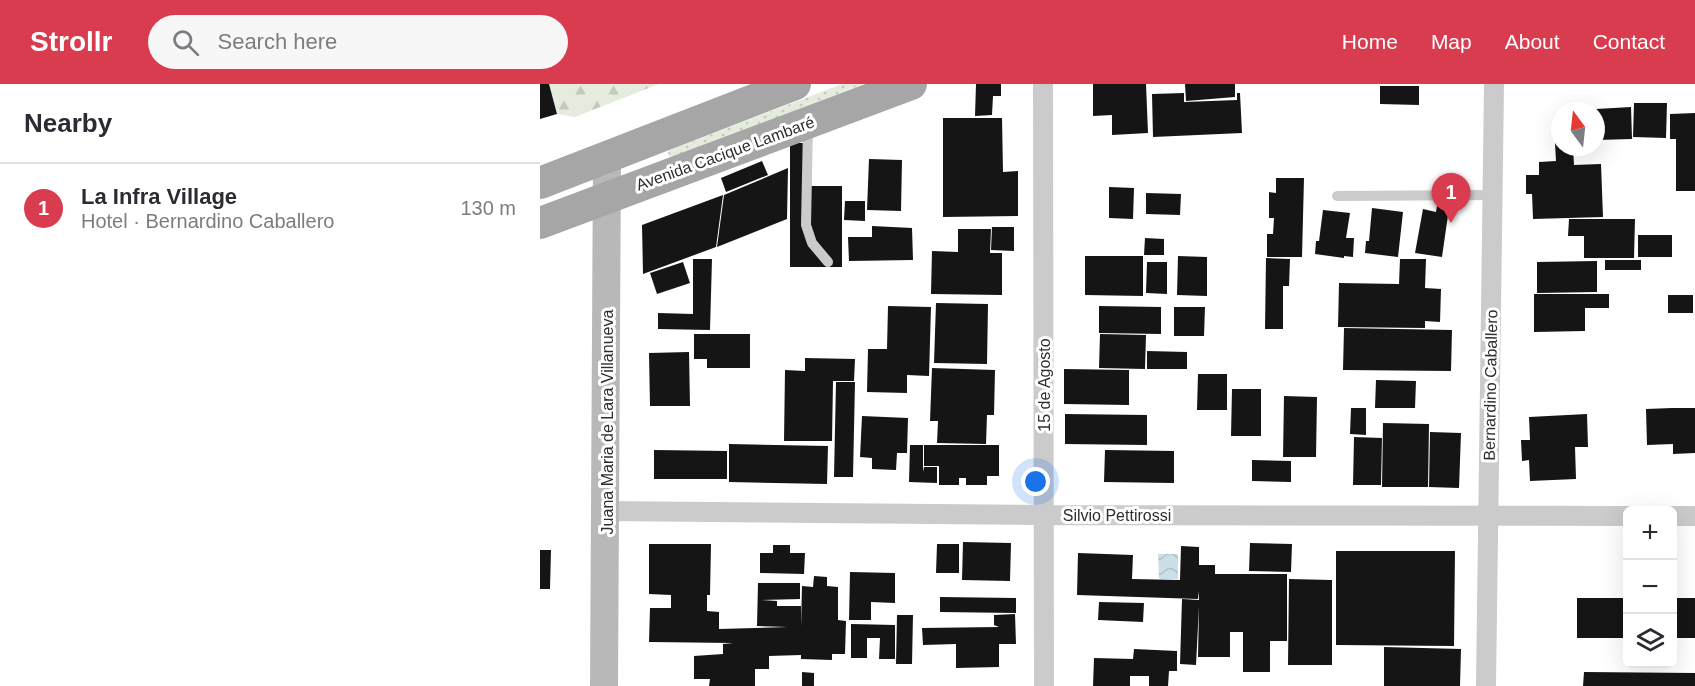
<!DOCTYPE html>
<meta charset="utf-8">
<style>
body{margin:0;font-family:Helvetica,sans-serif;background:#f7f7f7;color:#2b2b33}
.controls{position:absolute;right:18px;bottom:18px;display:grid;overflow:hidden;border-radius:9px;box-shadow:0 6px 24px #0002}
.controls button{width:54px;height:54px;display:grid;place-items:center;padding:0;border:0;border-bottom:2px solid #e1e1e2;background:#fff;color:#2b2b33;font:30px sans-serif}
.compass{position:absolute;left:1011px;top:18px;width:54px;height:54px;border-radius:50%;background:#fff;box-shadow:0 6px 24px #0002;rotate:345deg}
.you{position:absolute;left:496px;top:398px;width:21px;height:21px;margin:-15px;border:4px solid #fff;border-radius:50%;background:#1a73e8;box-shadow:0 0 0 9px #1a73e833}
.badge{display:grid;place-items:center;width:39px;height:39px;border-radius:50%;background:#da3c4f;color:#fff;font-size:20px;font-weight:700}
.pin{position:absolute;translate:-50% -50px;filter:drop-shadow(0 2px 3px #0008)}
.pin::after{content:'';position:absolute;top:32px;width:21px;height:18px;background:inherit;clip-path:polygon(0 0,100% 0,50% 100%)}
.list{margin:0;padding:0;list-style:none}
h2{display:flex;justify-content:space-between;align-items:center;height:78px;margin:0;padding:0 24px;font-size:26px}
h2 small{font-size:20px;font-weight:400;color:#7c7c81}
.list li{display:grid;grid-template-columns:39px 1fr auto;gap:18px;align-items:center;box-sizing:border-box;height:90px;padding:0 24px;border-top:2px solid #e1e1e2}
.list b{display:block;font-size:22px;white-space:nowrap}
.list p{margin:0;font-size:20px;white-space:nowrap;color:#7c7c81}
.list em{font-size:20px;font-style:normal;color:#7c7c81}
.icon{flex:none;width:33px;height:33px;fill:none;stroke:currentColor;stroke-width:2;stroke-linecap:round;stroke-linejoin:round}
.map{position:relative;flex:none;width:1155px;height:602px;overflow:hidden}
header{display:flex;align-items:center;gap:36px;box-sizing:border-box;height:84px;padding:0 30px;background:#da3c4f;color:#fff}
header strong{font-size:28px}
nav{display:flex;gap:33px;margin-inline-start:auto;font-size:21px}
.search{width:420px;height:54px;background:#f7f7f7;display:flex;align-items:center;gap:15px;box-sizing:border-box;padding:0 21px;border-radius:33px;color:#7c7c81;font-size:22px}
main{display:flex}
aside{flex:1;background:#fff}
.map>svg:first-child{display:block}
.grass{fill:url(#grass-dots)}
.forest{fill:url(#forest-firs)}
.water{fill:url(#water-waves)}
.building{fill:#151515}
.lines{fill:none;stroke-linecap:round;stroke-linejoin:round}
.lane{stroke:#cbcbcb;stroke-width:10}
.street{stroke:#cbcbcb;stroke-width:20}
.secondary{stroke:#b8b8b8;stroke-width:28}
.primary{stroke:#a6a6a6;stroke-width:32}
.labels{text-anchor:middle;stroke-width:6;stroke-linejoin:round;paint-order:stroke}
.street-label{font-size:16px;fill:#2e2e2e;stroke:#fff}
</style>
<header>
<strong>Strollr</strong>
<div class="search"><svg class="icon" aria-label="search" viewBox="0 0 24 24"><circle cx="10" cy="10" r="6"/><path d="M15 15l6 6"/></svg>Search here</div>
<nav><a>Home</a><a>Map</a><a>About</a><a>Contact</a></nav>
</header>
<main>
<aside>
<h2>Nearby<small></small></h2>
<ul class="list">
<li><span class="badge">1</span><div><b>La Infra Village</b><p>Hotel · Bernardino Caballero</p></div><em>130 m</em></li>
</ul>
</aside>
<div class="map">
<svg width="1155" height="602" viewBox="0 0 1155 602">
<defs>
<pattern id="grass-dots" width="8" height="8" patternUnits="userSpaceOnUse" patternTransform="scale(1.5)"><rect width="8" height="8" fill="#e5ebdd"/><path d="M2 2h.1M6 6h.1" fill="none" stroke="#c5cabe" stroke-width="1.8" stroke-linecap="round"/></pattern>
<pattern id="forest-firs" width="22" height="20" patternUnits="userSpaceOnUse" patternTransform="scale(1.5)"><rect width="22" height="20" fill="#e5ebdd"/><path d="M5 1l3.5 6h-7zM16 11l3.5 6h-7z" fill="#c5cabe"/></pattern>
<pattern id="water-waves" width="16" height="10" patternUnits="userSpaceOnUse" patternTransform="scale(1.5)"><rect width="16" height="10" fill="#cbdfe9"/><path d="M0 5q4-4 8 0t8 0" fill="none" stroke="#afc0c8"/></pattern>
</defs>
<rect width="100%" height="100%" fill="#fff"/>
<path class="grass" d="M302,0H324L133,73L129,72L128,69L130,66Z"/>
<path class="forest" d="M9,0H119L35,33L17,30Z"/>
<path class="water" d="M618,470H638V495H619Z"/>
<path class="building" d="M0,0H9L17,30L0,35Z
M436,0H461V12H453L452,31L435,32Z
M553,0H606L608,49L572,51V31L553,32Z
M645,0H695V13L646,17Z
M840,2H879V21L840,20Z
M644,9V18L697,16V9H700L702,49L613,53L612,10Z
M1094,19H1127L1126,54L1093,53Z
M1091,23L1092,55L1056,56V25Z
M1155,29V107H1136V55H1130V30Z
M403,34H462L463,88L478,87V132L403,133Z
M250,59H265L266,102H302V183H250Z
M1015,59H1020V63H1033L1034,81L1061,80L1063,133L993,135L992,110H986V91H999V78L1016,77Z
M329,75L362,76L361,127L327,126Z
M222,77L228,91L186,108L181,94Z
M248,84L247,135L177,163L184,111Z
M736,94H764L762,173H727V150H733L734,134H729V108L736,109Z
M569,103L594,104L593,135L569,134Z
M606,109L641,110L640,131L606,130Z
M183,111L176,163L103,190L102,141Z
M305,117H325V137L304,136Z
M897,122L909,124L902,173L875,169L883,125L896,128Z
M832,124L863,128L858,173L825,169L826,157H829Z
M783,126L810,129L806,154H814L813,173L804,172V174L775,170L776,157H779Z
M1029,135H1095L1094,174H1044V152H1028Z
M332,142L372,144L373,176L309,177L308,153H332Z
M452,143H474V167L451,166Z
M418,145H451L450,169H462V211L391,210L392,167L418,168Z
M1098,151H1132V173H1098Z
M605,154L624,155V171H604Z
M545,172H603V212L545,211Z
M638,172L667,173V212L637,211Z
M726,174L750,175L749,202H743V245H725Z
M153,175H172L170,246L118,245V229L153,230Z
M860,175H886L885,204L901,205L900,238L885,237V244L798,243L799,199L859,200Z
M1065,176H1101V186H1065Z
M1057,177V208L997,209V178Z
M143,178L150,199L117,210L110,189Z
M607,178H627V210L606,209Z
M994,210H1069V224H1045V247L994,248Z
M1128,211H1153V229H1128Z
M396,219L448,220L447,280L394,279Z
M348,222L391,223L389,292L367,291V309L327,308L328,265H347Z
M559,222L621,223V250L559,249Z
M634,223H665L664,252H634Z
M804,244L912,246L911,287L803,286Z
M154,250H210V284H167V275H154Z
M560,250L606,251L605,285L559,284Z
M607,267L647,268V285H607Z
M149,268L150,322H110L109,269Z
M265,274L315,275L314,297H293L292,357H244L245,286L265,287Z
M392,284L455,286L454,331H447L446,360L397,359L398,337H390Z
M524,285L589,286V321L524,320Z
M658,290H687V326H657Z
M836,296L876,297L875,324H835Z
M296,298H315L313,393H294Z
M692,305H721V352H691Z
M744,312L777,313L776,373H743Z
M811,324H826V351L810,350Z
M1132,324H1155V369L1133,370V360L1107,361L1106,325Z
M525,330L607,331V361L525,360Z
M1047,330L1048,363H1035L1036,395L990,397L989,376L982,377L981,356H990L989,333Z
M322,332L368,334L367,369H357L356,386L332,385V374L320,373Z
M843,339L889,340L888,403H842Z
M890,348L921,349L919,404L889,403Z
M814,353L842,354L841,401H813Z
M189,360L288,362L287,400L189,398Z
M370,361H383V388L384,383H397V399L369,398Z
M384,361H459V392H447V401H426V394H419V401H399V382H384Z
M114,366L187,367V395H114Z
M565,366L634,367V399L564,398Z
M712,376L751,377V398L712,397Z
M423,458L471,459L470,497L422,496Z
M710,459L752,460L751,488L709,487Z
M109,460H171L170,511H167V527L179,528V545L248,543L217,542L218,499H260V515L221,516L237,517V522H261V543L262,502L273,503L274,492L287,493V502L298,503V536L306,537L305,570H292V576L261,575V571L229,572V585H215V602H199V559V602H169L170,595H154V572L183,570V560L193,559L109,558L110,524H131V511L109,510Z
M397,460H419V489H396Z
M233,461H250V469H265L264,490L220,489V469H233Z
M641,462L659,463V481H675V490H747V557H730V588H703V548H690V573H658L659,522L656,581L640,580L642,515L659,516V507L658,515L537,511L538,469L593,471L592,495L640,496Z
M0,466H11L10,505H0Z
M796,467H915L914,562L796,561Z
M310,488L355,489V519L331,518V536H309Z
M749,495L792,496V581H748Z
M400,513L476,514V529L400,528Z
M1037,514H1088V554H1037Z
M1132,514H1155V554H1132Z
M559,518L604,519L603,538L558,536Z
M475,530L476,560H459V583L416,584V560L383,561L382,544L459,543L454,541V531Z
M357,531H373L372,580H356Z
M311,540L355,541V575H339L340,554H327V574H311Z
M844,563L921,565L920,602H844Z
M594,565L637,567V587H629L628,602H609V592H590V602H553L554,574L593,575Z
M262,588L274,589V602H262Z
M1044,588L1155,589V602H1043Z"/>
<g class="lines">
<path class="lane" d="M268,42L266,141L272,159L288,178
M797,112L952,111"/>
<path class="street" d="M503,0L504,602
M66,427L505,431L1088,432
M1132,432H1155
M946,602L954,0"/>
<path class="secondary" d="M64,602L67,73"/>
<path class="primary" d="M0,99L255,0
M0,139L371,0"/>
</g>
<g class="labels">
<g class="street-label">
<text transform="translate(185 69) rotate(-20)" y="6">Avenida Cacique Lambaré</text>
<text transform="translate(504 301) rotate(-90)" y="6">15 de Agosto</text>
<text transform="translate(950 301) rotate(-89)" y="6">Bernardino Caballero</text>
<text transform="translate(67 338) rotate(-90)" y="6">Juana Maria de Lara Villanueva</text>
<text x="577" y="437">Silvio Pettirossi</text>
</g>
</g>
</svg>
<div class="controls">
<button>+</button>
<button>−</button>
<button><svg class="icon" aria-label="layers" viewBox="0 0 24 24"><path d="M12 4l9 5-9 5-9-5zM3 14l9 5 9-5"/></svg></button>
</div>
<svg class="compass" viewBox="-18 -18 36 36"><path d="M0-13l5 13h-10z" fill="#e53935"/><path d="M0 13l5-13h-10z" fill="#7c7c81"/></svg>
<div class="you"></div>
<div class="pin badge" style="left:911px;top:139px">1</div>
</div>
</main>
